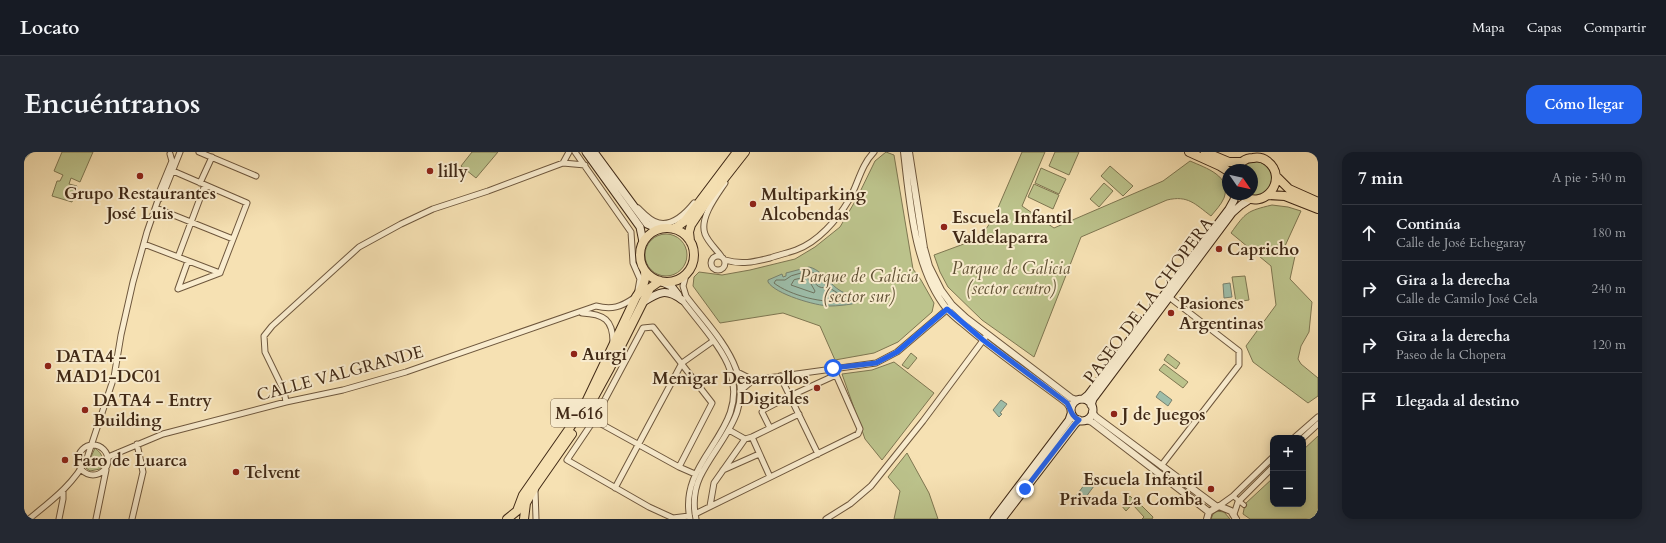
<!DOCTYPE html>
<html lang="es">
<meta charset="utf-8">
<style>
body{margin:0;font-family:Cardo,serif;background:#242831;color:#f1f3f6}
.controls{position:absolute;right:12px;bottom:12px;display:grid;overflow:hidden;border-radius:8px;box-shadow:0 2px 10px #0003}
.controls button{width:36px;height:36px;display:grid;place-items:center;padding:0;border:0;border-bottom:1px solid #363941;background:#171b24;color:#f1f3f6;font:20px sans-serif}
.compass{position:absolute;left:1198px;top:12px;width:36px;height:36px;border-radius:50%;background:#171b24;box-shadow:0 2px 10px #0003;rotate:124deg}
.stop{position:absolute;width:12px;height:12px;margin:-9px;border:3px solid #2563eb;border-radius:50%;background:#fff}
.stop.end{background:#2563eb;border-color:#fff;box-shadow:0 1px 4px #0008}
.list{margin:0;padding:0;list-style:none}
h2{display:flex;justify-content:space-between;align-items:center;height:52px;margin:0;padding:0 16px;font-size:17px}
h2 small{font-size:13px;font-weight:400;color:#9ea1a6}
.list li{display:grid;grid-template-columns:26px 1fr auto;gap:12px;align-items:center;box-sizing:border-box;height:56px;padding:0 16px;border-top:1px solid #363941}
.list b{display:block;font-size:15px;white-space:nowrap}
.list p{margin:0;font-size:13px;white-space:nowrap;color:#9ea1a6}
.list em{font-size:13px;font-style:normal;color:#9ea1a6}
.icon{flex:none;width:22px;height:22px;fill:none;stroke:currentColor;stroke-width:2;stroke-linecap:round;stroke-linejoin:round}
.map{position:relative;flex:none;width:1294px;height:367px;overflow:hidden;border-radius:12px}
header{display:flex;align-items:center;gap:24px;box-sizing:border-box;height:56px;padding:0 20px;background:#171b24;border-bottom:1px solid #363941}
header strong{font-size:19px}
nav{display:flex;gap:22px;margin-inline-start:auto;font-size:14px}
.intro{display:flex;align-items:center;justify-content:space-between;box-sizing:border-box;height:96px;padding:0 24px}
h1{margin:0;font-size:28px}
.button{padding:10px 18px;border-radius:12px;background:#2563eb;color:#fff;font-size:14px;font-weight:700}
main{display:flex;gap:24px;padding:0 24px}
aside{flex:1;background:#171b24;border-radius:12px;box-shadow:0 2px 10px #0003}
.map>svg:first-child{display:block}
.green{fill:#bcc38c;stroke:#7e7651}
.water{fill:#9dbeaa;stroke:#78826f}
.lines{fill:none;stroke-linecap:round;stroke-linejoin:round}
.shore{stroke:#6e7460;stroke-width:1}
.stream{stroke:#78826f;stroke-width:1.5}
.pedestrian-casing{stroke:#6e573d;stroke-width:6}
.minor-casing{stroke:#6e573d;stroke-width:7}
.tertiary-casing{stroke:#6e573d;stroke-width:8}
.secondary-casing{stroke:#402916;stroke-width:9}
.trunk-casing{stroke:#402916;stroke-width:10}
.pedestrian{stroke:#f9ecce;stroke-width:4}
.minor{stroke:#f9ecce;stroke-width:5}
.tertiary{stroke:#f9ecce;stroke-width:6}
.secondary{stroke:#f9ecce;stroke-width:7}
.trunk{stroke:#f6e1b3;stroke-width:8}
.route{stroke:#2563eb;stroke-width:5}
.poi-dot{fill:#8f2418;stroke:#f9ecce;stroke-width:1.5}
.labels{text-anchor:middle;stroke-width:4;stroke-linejoin:round;paint-order:stroke}
.shield{fill:#f9ecce;stroke:#78644d;stroke-width:1}
.shield-label{font-size:16px;font-weight:bold;fill:#402916}
.poi-label{font-size:17px;font-weight:bold;fill:#402916;stroke:#f9ecce;text-anchor:start}
.park-label{font-size:17px;font-style:italic;fill:#5f5034;stroke:#f9ecce}
.street-label{font-size:17px;fill:#402916;stroke:#f9ecce}
</style>
<header>
<strong>Locato</strong>
<nav><a>Mapa</a><a>Capas</a><a>Compartir</a></nav>
</header>
<div class="intro"><h1>Encuéntranos</h1><a class="button">Cómo llegar</a></div>
<main>
<div class="map">
<svg width="1294" height="367" viewBox="0 0 1294 367">
<rect width="100%" height="100%" fill="#f6e1b3"/>
<filter id="stains"><feTurbulence type="fractalNoise" baseFrequency=".005" numOctaves="4"/><feColorMatrix values="0 0 0 0 .2 0 0 0 0 .09 0 0 0 0 .02 0 0 0 .5 -.17"/></filter>
<radialGradient id="worn" r=".72"><stop offset=".6" stop-color="#630" stop-opacity="0"/><stop offset="1" stop-color="#630" stop-opacity=".3"/></radialGradient>
<path class="green" d="M38,0H69L56,30L47,26L45,32L53,34L48,50L28,44L33,29H36L39,23L30,19Z
M448,0H474L452,26L437,14Z
M862,0L870,3L889,117L897,128L910,151L908,160L874,190L850,201L811,208L796,174L759,161L696,171L669,134L670,125L675,120L698,123L726,118L771,107L791,95L816,75L833,46L851,9Z
M998,0H1021L998,54L1030,76L1139,29L1166,9C1182,16 1208,24 1200,46C1197,53 1191,59 1187,64C1171,52 1164,43 1143,48L1057,85L1010,205L958,168L924,135L916,120L910,103L956,86L970,65Z
M1031,0H1055L1045,23L1025,14Z
M1231,9C1259,14 1250,51 1223,42H1228V18H1217L1221,12Z
M1086,14L1109,34L1099,44L1077,24Z
M1017,16L1042,27L1035,42L1011,31Z
M1080,31L1089,39L1075,55L1066,47Z
M1010,32L1035,43L1029,57L1004,45Z
M1248,53L1264,55L1277,59L1261,94L1271,104L1266,127L1288,150L1285,180L1277,194L1274,207L1277,212L1294,226V244L1284,251L1229,210L1222,194L1252,153L1247,114L1207,81C1222,60 1223,59 1248,53Z
M621 103a21 21 0 1 1 42 0a21 21 0 1 1-42 0Z
M1221,124L1225,148L1212,150L1208,125Z
M887,201L893,206L884,217L878,213Z
M1144,202L1156,211L1152,217L1140,208Z
M870,210L910,241L858,308L841,287L818,222L848,218Z
M1140,212L1164,230L1159,236L1135,218Z
M1294,284V367H1226L1219,362L1221,352L1249,326V352H1279V298Z
M71,296C79,302 81,309 76,317L66,319L62,316Z
M883,301L905,341L914,367H870L876,339L864,325Z
M1106,344L1111,349L1102,359L1097,353Z
M1114,350L1129,365L1128,367H1118L1120,365L1110,354Z
M1192,359L1200,360L1206,367H1187L1189,362Z"/>
<path class="water" d="M785,115C803,119 810,145 832,142L833,149L831,147L830,151L828,152C821,153 813,154 806,154C792,154 751,142 744,130V128L758,122L759,125L762,124V121Z
M1206,131L1208,145L1200,146L1199,132Z
M1136,239L1148,248L1144,254L1132,245Z
M977,248L983,252L976,261L978,262L975,265L969,258Z
M1063,329L1070,334L1059,349L1052,344Z"/>
<g class="lines">
<path class="shore" d="M785,119L790,121C788,131 794,138 804,135L820,145V148C802,153 765,143 750,131L752,128H761L767,124Z
M783,125L791,139L790,141L767,133L770,128Z"/>
<path class="stream" d="M0,7L7,0"/>
<defs>
<path id="pedestrian" d="M1209,344L1220,353"/>
<path id="minor" d="M175,0L232,24
M551,0L607,80L609,111L616,127L614,138
M539,11L545,0
M176,31L188,5
M134,48V43L148,9L146,2
M132,56L209,87
M614,56C620,62 627,70 635,71C650,74 662,61 670,51
M120,92L196,121L223,51L149,19
M687 111a7 7 0 1 1 14 0a7 7 0 1 1-14 0Z
M697,104C692,97 684,90 681,82C675,66 693,43 701,31
M154,105L181,33
M701,108C717,113 730,110 746,106C754,103 764,101 772,98C794,90 813,68 825,48C834,32 837,13 850,0
M164,109L154,137L196,121
M662,123L659,134L662,144C679,167 702,190 712,217C729,262 693,289 676,325C670,338 669,353 672,367
M658,148C672,167 699,196 706,218C727,280 653,306 666,367
M558,161C580,162 589,168 589,190
M713,220L729,228
M756,224L794,302
M729,228L852,211L873,200L926,155
M716,239L729,228
M262,250L260,239L241,200L240,184L248,174L335,95L377,72L409,57L464,39L539,11L561,13
M570,268L655,315L671,322
M746,276L738,260L739,258L766,244L812,223
M705,278L721,287
M728,285L746,325
M1270,286L1294,265
M1279,286L1294,272
M54 308a15 15 0 1 1 30 0a15 15 0 1 1-30 0Z
M84,305L139,282L262,250L319,238L382,220L572,154C588,158 597,155 610,146
M1137,314L1215,213V199L1145,145
M655,315L688,251L629,175L619,176L570,268L543,308L625,355L649,366L665,364
M699,318L735,302
M591,336L658,211L689,189
M511,338L512,367
M686,354L690,331L721,287L728,285L775,262
M1195,354L1209,344L1249,305
M671,362L834,282L836,277L809,216
M1210,362L1214,350L1249,315
M5,367C27,349 50,332 63,306L90,225L97,183L109,130L123,80L134,48L138,45L156,0
M35,367L39,347V338
M72,367L82,318
M108,367L119,320L113,292
M802,367L826,352L847,334L899,269L963,183"/>
<path id="tertiary" d="M880,0C886,50 890,116 923,157C930,165 940,172 948,179C978,204 1011,227 1043,251L1047,257
M885,0L900,96L905,114L917,138L928,153L942,166L1047,246L1053,248
M1068,260L1072,265L1193,355
M1062,268L1068,270L1185,360
M1183,367L1185,360L1195,354L1207,359L1212,367"/>
<path id="secondary" d="M562,0L616,75L619,90
M570,0L623,72L635,77
M638,130L647,134L654,143
M619,150C635,140 642,136 658,148
M1059,247L1064,243L1205,57L1210,48L1211,42
M1047 258a11 11 0 1 1 22 0a11 11 0 1 1-22 0Z
M1067,253L1069,247L1208,61L1217,53L1226,47
M970,367L1045,268L1047,262
M978,367L1051,272L1055,268"/>
<path id="trunk" d="M1165,0L1196,14L1204,19
M1181,0L1205,10H1218
M1212,18C1215,11 1221,6 1229,6C1234,5 1239,6 1243,9C1266,26 1240,61 1217,42
M1252,24L1265,37L1294,50
M1244,43L1261,44L1294,57
M616 103a27 27 0 1 1 54 0a27 27 0 1 1-54 0Z
M650,77L661,69L713,0
M666,89L665,80L667,73L685,46L721,0
M569,247L586,216L626,136L636,129
M483,367L493,359L499,343L545,277L563,248L612,145C618,136 622,131 621,120
M500,367L502,351L511,335L548,282"/>
</defs>
<use href="#pedestrian" class="pedestrian-casing"/>
<use href="#minor" class="minor-casing"/>
<use href="#tertiary" class="tertiary-casing"/>
<use href="#secondary" class="secondary-casing"/>
<use href="#trunk" class="trunk-casing"/>
<use href="#pedestrian" class="pedestrian"/>
<use href="#minor" class="minor"/>
<use href="#tertiary" class="tertiary"/>
<use href="#secondary" class="secondary"/>
<use href="#trunk" class="trunk"/>
</g>
<g class="lines">
<path class="route" d="M809,216L852,211L873,200L923,157L959,188L1043,251C1047,258 1047,264 1055,268L1051,272L1001,337"/>
</g>
<g class="poi-dot">
<circle cx="406" cy="19" r="4"/>
<circle cx="116" cy="24" r="4"/>
<circle cx="729" cy="52" r="4"/>
<circle cx="920" cy="75" r="4"/>
<circle cx="1195" cy="97" r="4"/>
<circle cx="1147" cy="161" r="4"/>
<circle cx="550" cy="202" r="4"/>
<circle cx="24" cy="214" r="4"/>
<circle cx="793" cy="236" r="4"/>
<circle cx="61" cy="258" r="4"/>
<circle cx="1090" cy="262" r="4"/>
<circle cx="41" cy="308" r="4"/>
<circle cx="212" cy="320" r="4"/>
<circle cx="1187" cy="337" r="4"/>
</g>
<g class="labels">
<rect class="shield" x="527" y="247" width="56" height="28" rx="3"/>
<g class="shield-label">
<text x="555" y="267">M-616</text>
</g>
<g class="poi-label">
<text x="414" y="25">lilly</text>
<text x="116" y="47" text-anchor="middle">Grupo Restaurantes<tspan x="116" dy="20">José Luis</tspan></text>
<text x="737" y="48">Multiparking<tspan x="737" dy="20">Alcobendas</tspan></text>
<text x="928" y="71">Escuela Infantil<tspan x="928" dy="20">Valdelaparra</tspan></text>
<text x="1203" y="103">Capricho</text>
<text x="1155" y="157">Pasiones<tspan x="1155" dy="20">Argentinas</tspan></text>
<text x="558" y="208">Aurgi</text>
<text x="32" y="210">DATA4 -<tspan x="32" dy="20">MAD1-DC01</tspan></text>
<text x="785" y="232" text-anchor="end">Menigar Desarrollos<tspan x="785" dy="20">Digitales</tspan></text>
<text x="69" y="254">DATA4 - Entry<tspan x="69" dy="20">Building</tspan></text>
<text x="1098" y="268">J de Juegos</text>
<text x="49" y="314">Faro de Luarca</text>
<text x="220" y="326">Telvent</text>
<text x="1179" y="333" text-anchor="end">Escuela Infantil<tspan x="1179" dy="20">Privada La Comba</tspan></text>
</g>
<g class="park-label">
<text x="987" y="122">Parque de Galicia<tspan x="987" dy="20">(sector centro)</tspan></text>
<text x="835" y="130">Parque de Galicia<tspan x="835" dy="20">(sector sur)</tspan></text>
</g>
<g class="street-label">
<text transform="translate(1124 148) rotate(-53)" y="6">PASEO DE LA CHOPERA</text>
<text transform="translate(316 221) rotate(-15)" y="6">CALLE VALGRANDE</text>
</g>
</g>
<rect width="100%" height="100%" filter="url(#stains)"/>
<rect width="100%" height="100%" fill="url(#worn)"/>
</svg>
<div class="controls">
<button>+</button>
<button>−</button>
</div>
<svg class="compass" viewBox="-18 -18 36 36"><path d="M0-13l5 13h-10z" fill="#e53935"/><path d="M0 13l5-13h-10z" fill="#9ea1a6"/></svg>
<div class="stop" style="left:809px;top:216px"></div>
<div class="stop end" style="left:1001px;top:337px"></div>
</div>
<aside>
<h2>7 min<small>A pie · 540 m</small></h2>
<ul class="list">
<li><svg class="icon" aria-label="ahead" viewBox="0 0 24 24"><path d="M12 20V5M6 11l6-6 6 6"/></svg><div><b>Continúa</b><p>Calle de José Echegaray</p></div><em>180 m</em></li>
<li><svg class="icon" aria-label="right" viewBox="0 0 24 24"><path d="M7 20v-9h11M14 6l5 5-5 5"/></svg><div><b>Gira a la derecha</b><p>Calle de Camilo José Cela</p></div><em>240 m</em></li>
<li><svg class="icon" aria-label="right" viewBox="0 0 24 24"><path d="M7 20v-9h11M14 6l5 5-5 5"/></svg><div><b>Gira a la derecha</b><p>Paseo de la Chopera</p></div><em>120 m</em></li>
<li><svg class="icon" aria-label="arrive" viewBox="0 0 24 24"><path d="M6 21V4h12l-3 4 3 4H6"/></svg><div><b>Llegada al destino</b></div></li>
</ul>
</aside>
</main>
